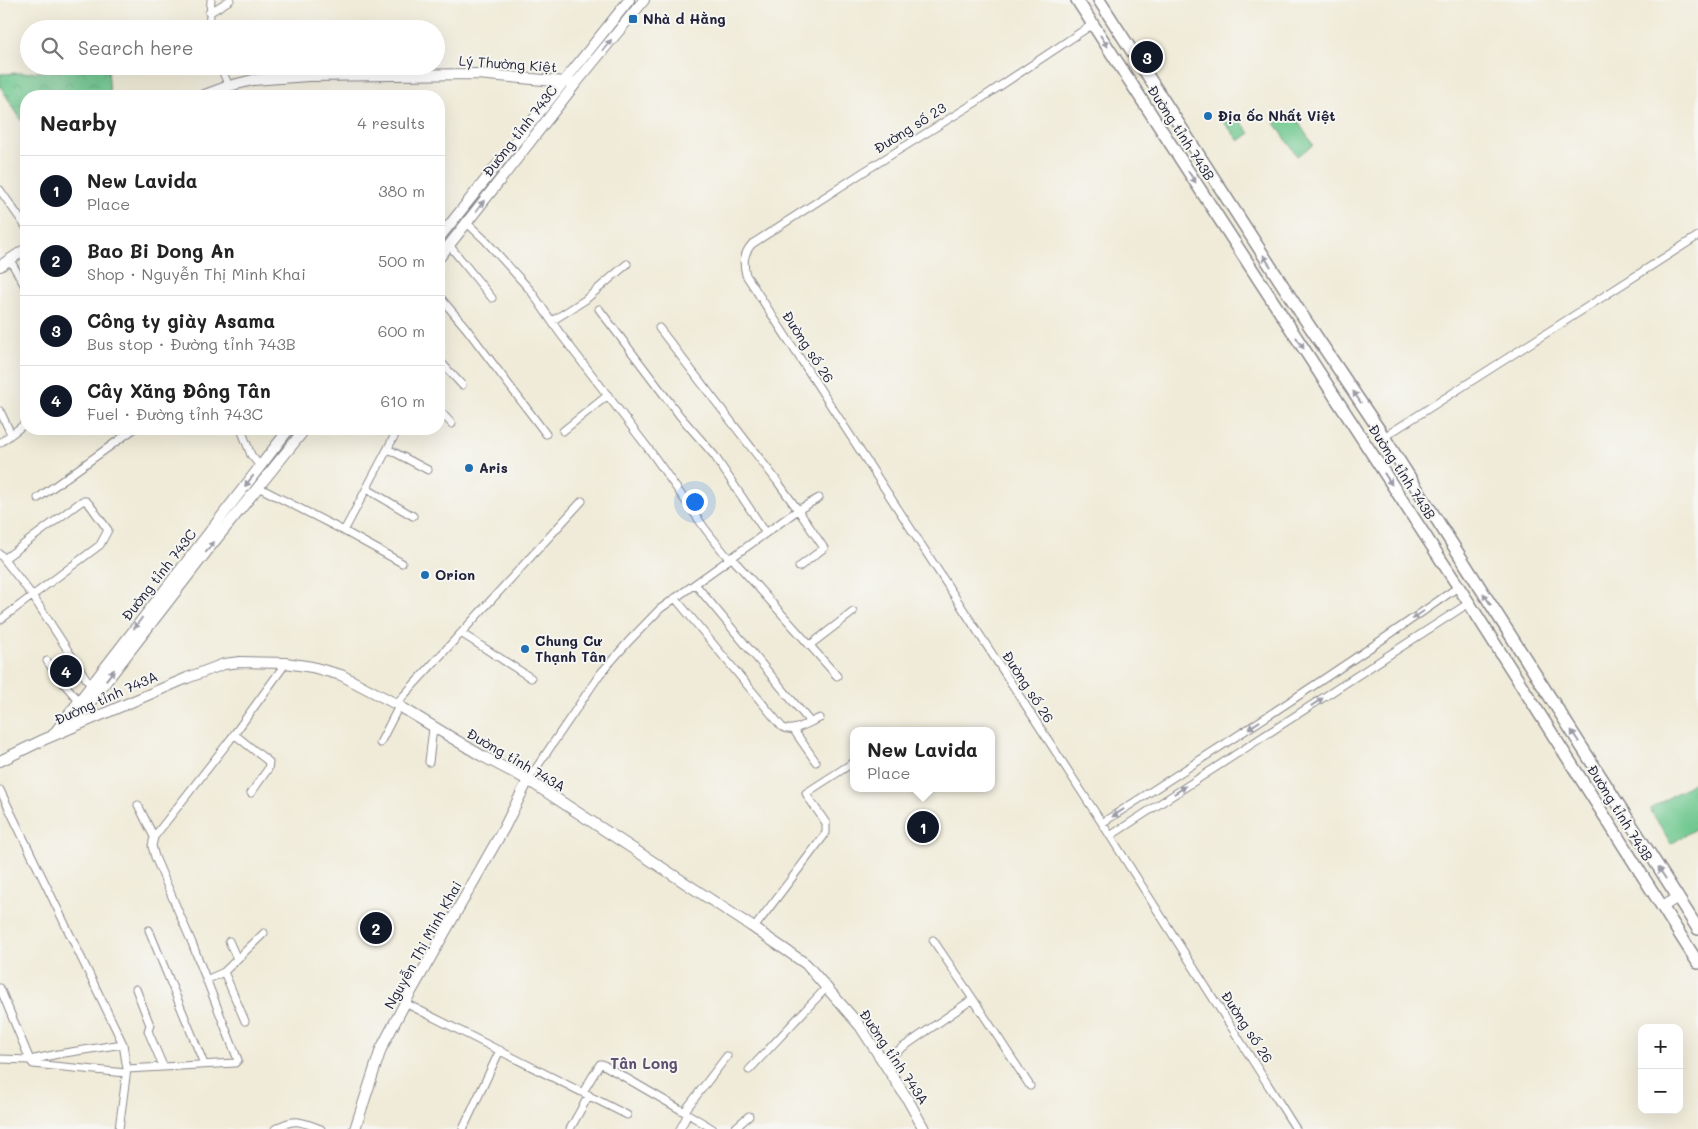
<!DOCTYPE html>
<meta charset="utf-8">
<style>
body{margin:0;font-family:Mali,sans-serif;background:#f6f6f6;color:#222}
.controls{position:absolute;right:15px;bottom:15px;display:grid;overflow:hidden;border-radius:10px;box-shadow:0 5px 20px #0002}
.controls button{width:45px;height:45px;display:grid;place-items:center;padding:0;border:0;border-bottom:1px solid #e0e0e0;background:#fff;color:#222;font:25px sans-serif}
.you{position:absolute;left:694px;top:501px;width:18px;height:18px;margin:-12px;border:4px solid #fff;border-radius:50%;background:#1a73e8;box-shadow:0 0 0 8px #1a73e833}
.badge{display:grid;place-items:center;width:32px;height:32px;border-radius:50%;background:#111827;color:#fff;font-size:16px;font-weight:700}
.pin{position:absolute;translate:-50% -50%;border:2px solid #fff;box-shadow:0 1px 5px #0006}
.popup{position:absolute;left:850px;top:727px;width:145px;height:65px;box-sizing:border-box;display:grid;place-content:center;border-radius:10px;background:#fff;filter:drop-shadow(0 1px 4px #0005);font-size:16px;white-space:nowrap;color:#767676}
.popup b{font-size:19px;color:#222}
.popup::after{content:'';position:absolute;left:50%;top:100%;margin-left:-10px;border:10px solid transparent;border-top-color:#fff}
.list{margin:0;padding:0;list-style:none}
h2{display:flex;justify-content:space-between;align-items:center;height:65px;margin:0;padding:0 20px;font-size:21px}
h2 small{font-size:16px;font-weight:400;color:#767676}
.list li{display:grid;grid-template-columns:32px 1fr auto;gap:15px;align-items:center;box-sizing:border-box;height:70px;padding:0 20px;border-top:1px solid #e0e0e0}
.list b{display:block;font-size:19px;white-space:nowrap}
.list p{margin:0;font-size:16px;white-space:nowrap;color:#767676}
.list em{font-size:16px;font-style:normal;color:#767676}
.icon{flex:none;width:28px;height:28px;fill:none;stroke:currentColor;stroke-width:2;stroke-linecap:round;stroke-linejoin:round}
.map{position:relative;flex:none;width:1698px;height:1129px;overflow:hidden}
.search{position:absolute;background:#fff;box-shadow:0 5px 20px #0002;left:20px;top:20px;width:425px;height:55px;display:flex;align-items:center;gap:12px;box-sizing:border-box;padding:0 18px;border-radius:28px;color:#767676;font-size:19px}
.panel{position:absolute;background:#fff;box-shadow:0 5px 20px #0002;left:20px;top:90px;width:425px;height:345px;border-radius:20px}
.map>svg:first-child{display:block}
.park{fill:url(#park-crowns);stroke:#487565}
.garden{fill:#6fc88f;stroke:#487565}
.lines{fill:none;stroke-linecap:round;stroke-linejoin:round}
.minor-casing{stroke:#89868a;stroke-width:9}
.secondary-casing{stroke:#89868a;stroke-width:12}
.primary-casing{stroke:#89868a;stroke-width:14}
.minor{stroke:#fff;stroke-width:7}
.secondary{stroke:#fff;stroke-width:10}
.primary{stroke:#fff;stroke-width:11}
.oneway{fill:#9c9ca7}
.poi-dot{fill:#1f6fb2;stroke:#f6f6f2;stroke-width:2}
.labels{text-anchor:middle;stroke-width:4;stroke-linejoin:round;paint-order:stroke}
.poi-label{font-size:14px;font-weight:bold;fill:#22223b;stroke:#f6f6f2;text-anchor:start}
.street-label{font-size:14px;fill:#22223b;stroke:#f6f6f2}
.neighbourhood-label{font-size:15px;font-weight:bold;fill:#5f5070;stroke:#f6f6f2}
</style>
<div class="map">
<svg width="1698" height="1129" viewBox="0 0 1698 1129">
<defs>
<pattern id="park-crowns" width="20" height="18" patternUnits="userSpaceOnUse" patternTransform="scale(1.25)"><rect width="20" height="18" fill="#6fc88f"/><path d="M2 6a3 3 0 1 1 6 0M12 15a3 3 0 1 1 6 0" fill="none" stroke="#5ba276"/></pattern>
</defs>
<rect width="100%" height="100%" fill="#f6f6f2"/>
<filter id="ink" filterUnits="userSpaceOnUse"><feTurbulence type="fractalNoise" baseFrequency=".02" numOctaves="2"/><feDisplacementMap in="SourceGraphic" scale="10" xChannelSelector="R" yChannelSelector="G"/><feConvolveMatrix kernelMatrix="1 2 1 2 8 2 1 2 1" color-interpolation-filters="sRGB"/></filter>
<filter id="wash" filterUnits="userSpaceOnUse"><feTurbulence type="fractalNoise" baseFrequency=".0096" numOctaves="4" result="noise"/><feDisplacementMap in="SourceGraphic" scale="20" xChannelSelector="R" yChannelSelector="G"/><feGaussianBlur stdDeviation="1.12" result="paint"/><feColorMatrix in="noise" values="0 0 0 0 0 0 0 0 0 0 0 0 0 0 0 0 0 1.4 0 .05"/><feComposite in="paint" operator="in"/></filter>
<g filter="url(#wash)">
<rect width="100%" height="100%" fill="#f0ebd8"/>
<path class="park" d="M108,68L110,96H26V128L0,86V74Z"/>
<path class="garden" d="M1292,112L1313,145L1297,156L1275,123Z
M1235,114L1250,133L1239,141L1224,122Z
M1696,781L1698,783V827L1671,844L1650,809Z"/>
</g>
<g filter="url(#ink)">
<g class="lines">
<defs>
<path id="minor" d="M209,13L230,0
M1093,24L973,104L865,171L752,244C743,254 743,263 746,275L1102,823L1296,1129
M209,29L211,0
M220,66L229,86
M0,190L26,227
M467,223L485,240L531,291L559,332L651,452L706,530L729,559
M449,245L492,298
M10,260L26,288
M439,296L466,328L546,434
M599,309L680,416L714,455L766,533
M552,321L585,300L627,264
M439,360L462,385
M439,410L452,424
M0,411L11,434
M241,429L251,455L260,466
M563,431L608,395
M1384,437L1698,236
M0,443L26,423
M388,449L428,470
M258,487L344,531L402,563
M367,489L413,516
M38,498L134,429
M344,531L398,429
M0,554L32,595L91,686
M731,557L837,676
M799,567L824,548L798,510L819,498
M695,584L810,722
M675,598L782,727C792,734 809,722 820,718
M0,620L100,545L108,530L90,505L86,501H82L4,559
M461,633L531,678
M810,645L853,612
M47,661L59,678L79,701
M396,704L582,501
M793,729L816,762
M234,734L269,762L268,769L251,793
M380,743L399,706
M429,762L433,728
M528,780L600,674L629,641L660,609L798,510L777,481L659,328
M0,790L123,1044L127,1069L119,1129
M138,805L154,837
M1102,823C1222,746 1342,669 1458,587
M1110,836L1469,603
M754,928L826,833V823L808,797L806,793L854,762
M149,930L204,1064
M933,940L973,999
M229,941L237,959
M224,972L245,1021
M206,980L224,972L264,933
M0,988L30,1060L33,1064L126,1073
M136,989L150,1025L148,1031L163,1066
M405,1003L627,1115
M0,1059L30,1060L58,1054L123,1044
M883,1061L973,999L1030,1086
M127,1069L235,1063L238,1060L192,943L155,857L152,846L154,837L230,740L286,663
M749,1070L827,987
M583,1092L600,1064H602L688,1114L680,1129
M684,1112L727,1056
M688,1114L713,1129
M275,1129C295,1117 301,1122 321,1129
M463,1129L500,1050
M570,1129L589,1095
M734,1129L749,1116"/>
<path id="secondary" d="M202,96L229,86L253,80L308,76L477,74L576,83
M439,238L629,0
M439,258L576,83L644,0
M0,266L26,249
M71,727L214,542L305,429
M53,735L289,429
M0,761L43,740L187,678L224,664L240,662L286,663L312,667L341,675L396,704L482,756L528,780L751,926L806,964L860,1026L908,1100L924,1129
M1662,907L1678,897
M355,1129L381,1049L408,997L504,828L528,780"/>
<path id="primary" d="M1077,0L1469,603L1698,963
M1099,0L1300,312L1384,437L1698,929"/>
</defs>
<use href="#minor" class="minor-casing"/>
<use href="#secondary" class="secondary-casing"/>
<use href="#primary" class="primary-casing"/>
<use href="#minor" class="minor"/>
<use href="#secondary" class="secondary"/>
<use href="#primary" class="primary"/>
</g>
<defs><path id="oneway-solid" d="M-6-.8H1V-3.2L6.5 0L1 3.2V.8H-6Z" transform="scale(1.25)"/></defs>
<g class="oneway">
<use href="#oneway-solid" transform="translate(1104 41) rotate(57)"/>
<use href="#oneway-solid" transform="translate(607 45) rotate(-50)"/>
<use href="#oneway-solid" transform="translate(1192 177) rotate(57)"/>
<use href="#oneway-solid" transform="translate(480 206) rotate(-53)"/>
<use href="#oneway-solid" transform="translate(1267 261) rotate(-123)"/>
<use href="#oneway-solid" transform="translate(1300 343) rotate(57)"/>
<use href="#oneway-solid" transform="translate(1357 397) rotate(-124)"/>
<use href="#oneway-solid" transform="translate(1388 479) rotate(57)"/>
<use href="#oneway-solid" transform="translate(249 481) rotate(128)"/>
<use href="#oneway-solid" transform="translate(210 547) rotate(-52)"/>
<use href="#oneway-solid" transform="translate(1487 599) rotate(-123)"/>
<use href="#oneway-solid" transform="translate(1418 615) rotate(145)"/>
<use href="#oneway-solid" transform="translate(138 623) rotate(127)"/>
<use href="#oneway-solid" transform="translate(110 675) rotate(-52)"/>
<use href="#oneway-solid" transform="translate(1317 702) rotate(-33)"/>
<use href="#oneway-solid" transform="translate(1254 725) rotate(147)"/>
<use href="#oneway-solid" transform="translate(1575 736) rotate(-123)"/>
<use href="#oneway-solid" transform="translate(1180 790) rotate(-33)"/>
<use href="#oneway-solid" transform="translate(1118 813) rotate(147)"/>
<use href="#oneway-solid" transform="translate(1662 873) rotate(-123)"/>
</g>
</g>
<g class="poi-dot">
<rect x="628" y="14" width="10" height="10" rx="2.5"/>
<circle cx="1208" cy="116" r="5"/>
<circle cx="469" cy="468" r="5"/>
<circle cx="425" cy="575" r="5"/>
<circle cx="525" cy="649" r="5"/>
</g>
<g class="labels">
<g class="poi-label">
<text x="643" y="24">Nhà d Hằng</text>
<text x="1218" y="121">Địa ốc Nhất Việt</text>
<text x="479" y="473">Aris</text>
<text x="435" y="580">Orion</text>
<text x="535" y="646">Chung Cư<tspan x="535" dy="16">Thạnh Tân</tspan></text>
</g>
<g class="street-label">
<text transform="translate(508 64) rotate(4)" y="5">Lý Thường Kiệt</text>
<text transform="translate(910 128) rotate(-32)" y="5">Đường số 23</text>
<text transform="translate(520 131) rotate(-52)" y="5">Đường tỉnh 743C</text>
<text transform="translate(1181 133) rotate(57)" y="5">Đường tỉnh 743B</text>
<text transform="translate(808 347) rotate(57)" y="5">Đường số 26</text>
<text transform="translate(1402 472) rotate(57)" y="5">Đường tỉnh 743B</text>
<text transform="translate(159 575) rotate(-52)" y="5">Đường tỉnh 743C</text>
<text transform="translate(1028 687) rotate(57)" y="5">Đường số 26</text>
<text transform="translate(106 698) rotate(-24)" y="5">Đường tỉnh 743A</text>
<text transform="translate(516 760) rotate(30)" y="5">Đường tỉnh 743A</text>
<text transform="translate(1620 813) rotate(58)" y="5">Đường tỉnh 743B</text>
<text transform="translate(423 945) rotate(-61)" y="5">Nguyễn Thị Minh Khai</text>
<text transform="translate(1247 1027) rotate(57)" y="5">Đường số 26</text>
<text transform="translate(894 1057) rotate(56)" y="5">Đường tỉnh 743A</text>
</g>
<g class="neighbourhood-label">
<text x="644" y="1069">Tân Long</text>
</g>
</g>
</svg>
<div class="controls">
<button>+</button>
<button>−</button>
</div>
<div class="you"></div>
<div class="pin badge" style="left:923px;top:827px">1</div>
<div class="popup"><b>New Lavida</b>Place</div>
<div class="pin badge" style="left:376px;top:928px">2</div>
<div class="pin badge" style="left:1147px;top:57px">3</div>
<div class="pin badge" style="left:66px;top:671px">4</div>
<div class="search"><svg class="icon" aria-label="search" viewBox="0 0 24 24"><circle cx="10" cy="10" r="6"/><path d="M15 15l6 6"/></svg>Search here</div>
<section class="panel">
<h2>Nearby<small>4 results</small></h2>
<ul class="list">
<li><span class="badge">1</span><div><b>New Lavida</b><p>Place</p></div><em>380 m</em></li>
<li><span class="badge">2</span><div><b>Bao Bi Dong An</b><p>Shop · Nguyễn Thị Minh Khai</p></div><em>500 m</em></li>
<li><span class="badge">3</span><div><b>Công ty giày Asama</b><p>Bus stop · Đường tỉnh 743B</p></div><em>600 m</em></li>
<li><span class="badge">4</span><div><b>Cây Xăng Đông Tân</b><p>Fuel · Đường tỉnh 743C</p></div><em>610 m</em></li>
</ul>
</section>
</div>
